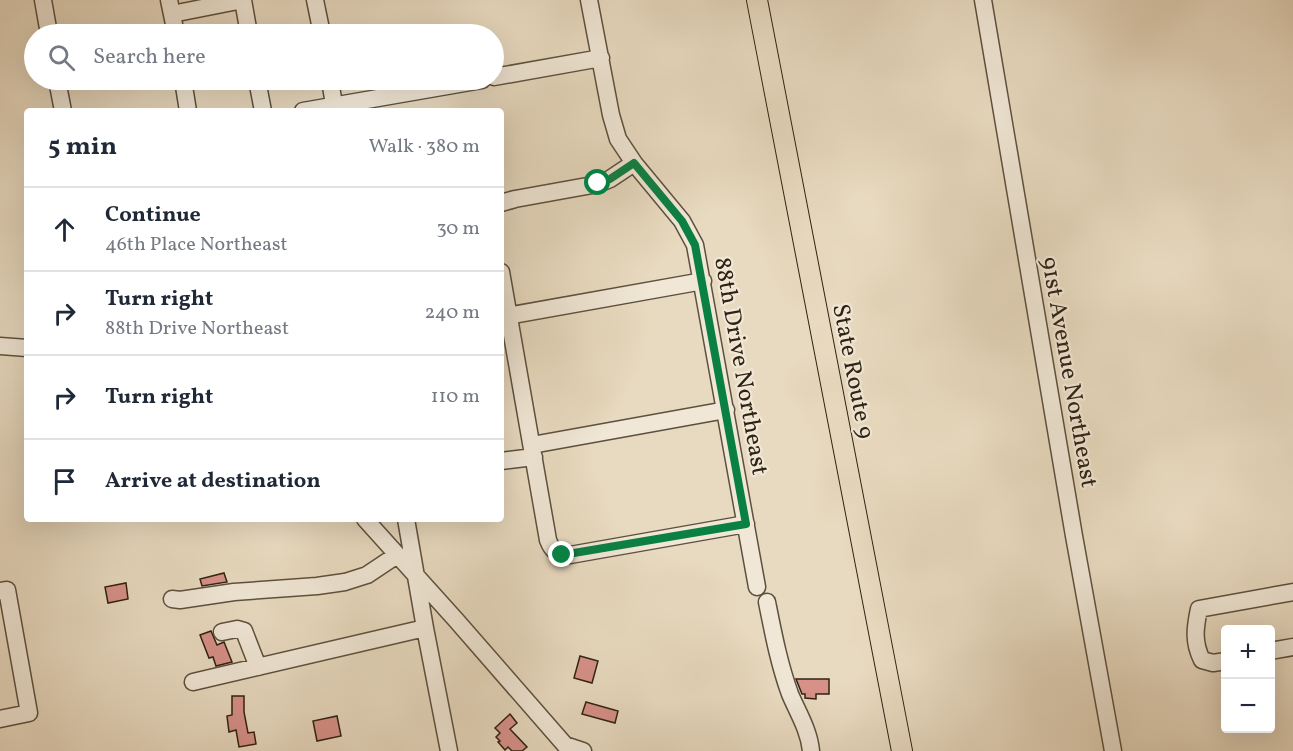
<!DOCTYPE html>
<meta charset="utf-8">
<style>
body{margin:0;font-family:Vollkorn,serif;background:#f6f6f7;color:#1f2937}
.controls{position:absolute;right:18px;bottom:18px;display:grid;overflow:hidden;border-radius:6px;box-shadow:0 6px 24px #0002}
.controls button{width:54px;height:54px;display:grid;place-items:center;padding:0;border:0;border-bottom:2px solid #e0e1e3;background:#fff;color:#1f2937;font:30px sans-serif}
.stop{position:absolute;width:18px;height:18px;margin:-14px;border:4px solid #0b8043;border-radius:50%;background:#fff}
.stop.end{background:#0b8043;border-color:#fff;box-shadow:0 2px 6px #0008}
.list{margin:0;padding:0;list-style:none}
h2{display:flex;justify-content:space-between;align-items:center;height:78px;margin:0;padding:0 24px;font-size:26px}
h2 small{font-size:20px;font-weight:400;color:#747a83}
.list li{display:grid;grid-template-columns:39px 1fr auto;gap:18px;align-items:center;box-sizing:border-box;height:84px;padding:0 24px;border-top:2px solid #e0e1e3}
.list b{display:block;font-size:22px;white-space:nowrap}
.list p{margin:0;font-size:20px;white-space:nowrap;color:#747a83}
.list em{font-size:20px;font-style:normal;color:#747a83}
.icon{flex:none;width:33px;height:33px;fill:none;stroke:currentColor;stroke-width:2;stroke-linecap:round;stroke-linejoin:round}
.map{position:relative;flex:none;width:1293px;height:751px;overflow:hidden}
.search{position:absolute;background:#fff;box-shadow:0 6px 24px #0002;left:24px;top:24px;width:480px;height:66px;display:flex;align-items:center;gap:15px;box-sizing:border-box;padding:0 21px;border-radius:33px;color:#747a83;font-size:22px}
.panel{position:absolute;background:#fff;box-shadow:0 6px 24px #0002;left:24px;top:108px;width:480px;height:414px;border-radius:6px}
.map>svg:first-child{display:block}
.building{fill:#d79189;stroke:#2f2213;stroke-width:1.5}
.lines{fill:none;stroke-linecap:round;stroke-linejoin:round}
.minor-casing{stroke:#5d503e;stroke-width:19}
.major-casing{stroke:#2f2213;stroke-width:22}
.minor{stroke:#f0e7d6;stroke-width:16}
.major{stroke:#e8dac0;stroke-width:20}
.route{stroke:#0b8043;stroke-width:8}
.labels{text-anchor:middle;stroke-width:4.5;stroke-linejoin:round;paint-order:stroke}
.street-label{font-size:24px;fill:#2f2213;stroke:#f0e7d6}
</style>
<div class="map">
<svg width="1293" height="751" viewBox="0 0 1293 751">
<rect width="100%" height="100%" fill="#e8dac0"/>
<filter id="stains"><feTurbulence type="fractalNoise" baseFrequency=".00333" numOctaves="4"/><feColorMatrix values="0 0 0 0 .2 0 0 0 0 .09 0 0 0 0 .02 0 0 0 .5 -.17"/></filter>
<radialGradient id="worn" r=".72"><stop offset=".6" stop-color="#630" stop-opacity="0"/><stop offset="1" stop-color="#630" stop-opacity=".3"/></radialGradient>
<path class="building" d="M224,573L227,582L202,586L200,579Z
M126,583L128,599L108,603L105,587Z
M211,631L217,645L224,642L232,662L216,666L213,657L209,658L200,635Z
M580,656L598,661L592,683L574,678Z
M796,679H829V694H816V699L805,698V694H802Z
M232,696H244V712L248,733L254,732L256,744L239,747L236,730L229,732L227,716L232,715Z
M586,702L618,711L615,723L582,714Z
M510,714L517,723L510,729L527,747L522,751H512L508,747L505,750L498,742L500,741L496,737L500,733L495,728Z
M337,716L341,736L317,741L313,721Z"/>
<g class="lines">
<defs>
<path id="minor" d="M43,0L49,34
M169,0L176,34
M315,0L322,34
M589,0L611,115L618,139L634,163L682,221L695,245L757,587
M983,0L1074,536L1113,751
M172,14L243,0L249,34
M494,77L601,58
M57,80L63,111
M183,80L188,111
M257,80L263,111
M330,80L335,111
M303,111L482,80
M501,203L515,199L598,184L610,179L634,163
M501,272L548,540C552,551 558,555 570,555L746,524
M501,317L703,281
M0,346L27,348
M532,445L726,410
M501,461L534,457
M365,519L456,620L565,745L583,751
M406,519L425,628L449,751
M0,591L7,590L29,713L0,719
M172,599L180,600L234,592L317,586L345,582L367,575L397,555
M767,602C773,632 779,664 790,694C798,713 809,730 811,751
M222,632L237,629L244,631L258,667
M1270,651L1293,647
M1226,661L1213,663L1202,660C1193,642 1195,628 1199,609L1293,592
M193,682L425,628"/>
<path id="major" d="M757,0L902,751"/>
</defs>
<use href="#minor" class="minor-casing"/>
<use href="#major" class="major-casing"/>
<use href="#minor" class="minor"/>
<use href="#major" class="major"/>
</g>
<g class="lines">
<path class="route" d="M562,555L746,524L695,245L682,221L634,163L610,179L598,183"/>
</g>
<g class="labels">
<g class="street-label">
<text transform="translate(742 366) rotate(80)" y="8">88th Drive Northeast</text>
<text transform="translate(854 371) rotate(79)" y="8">State Route 9</text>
<text transform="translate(1070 372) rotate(80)" y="8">91st Avenue Northeast</text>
</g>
</g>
<rect width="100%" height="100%" filter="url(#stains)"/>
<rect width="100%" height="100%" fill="url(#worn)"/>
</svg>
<div class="controls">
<button>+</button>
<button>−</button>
</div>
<div class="stop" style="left:598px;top:183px"></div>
<div class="stop end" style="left:562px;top:555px"></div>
<div class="search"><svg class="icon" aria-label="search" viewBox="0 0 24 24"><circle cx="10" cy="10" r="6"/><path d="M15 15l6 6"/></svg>Search here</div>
<section class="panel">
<h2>5 min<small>Walk · 380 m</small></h2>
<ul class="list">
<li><svg class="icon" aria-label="ahead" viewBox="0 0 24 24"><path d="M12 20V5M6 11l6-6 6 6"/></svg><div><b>Continue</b><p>46th Place Northeast</p></div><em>30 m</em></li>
<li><svg class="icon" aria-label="right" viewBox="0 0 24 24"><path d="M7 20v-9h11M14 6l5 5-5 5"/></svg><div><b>Turn right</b><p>88th Drive Northeast</p></div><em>240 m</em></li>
<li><svg class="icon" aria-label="right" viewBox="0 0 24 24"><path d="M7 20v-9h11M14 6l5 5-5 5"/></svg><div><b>Turn right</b></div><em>110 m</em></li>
<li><svg class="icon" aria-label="arrive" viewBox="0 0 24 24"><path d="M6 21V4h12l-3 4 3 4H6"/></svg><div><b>Arrive at destination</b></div></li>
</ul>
</section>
</div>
